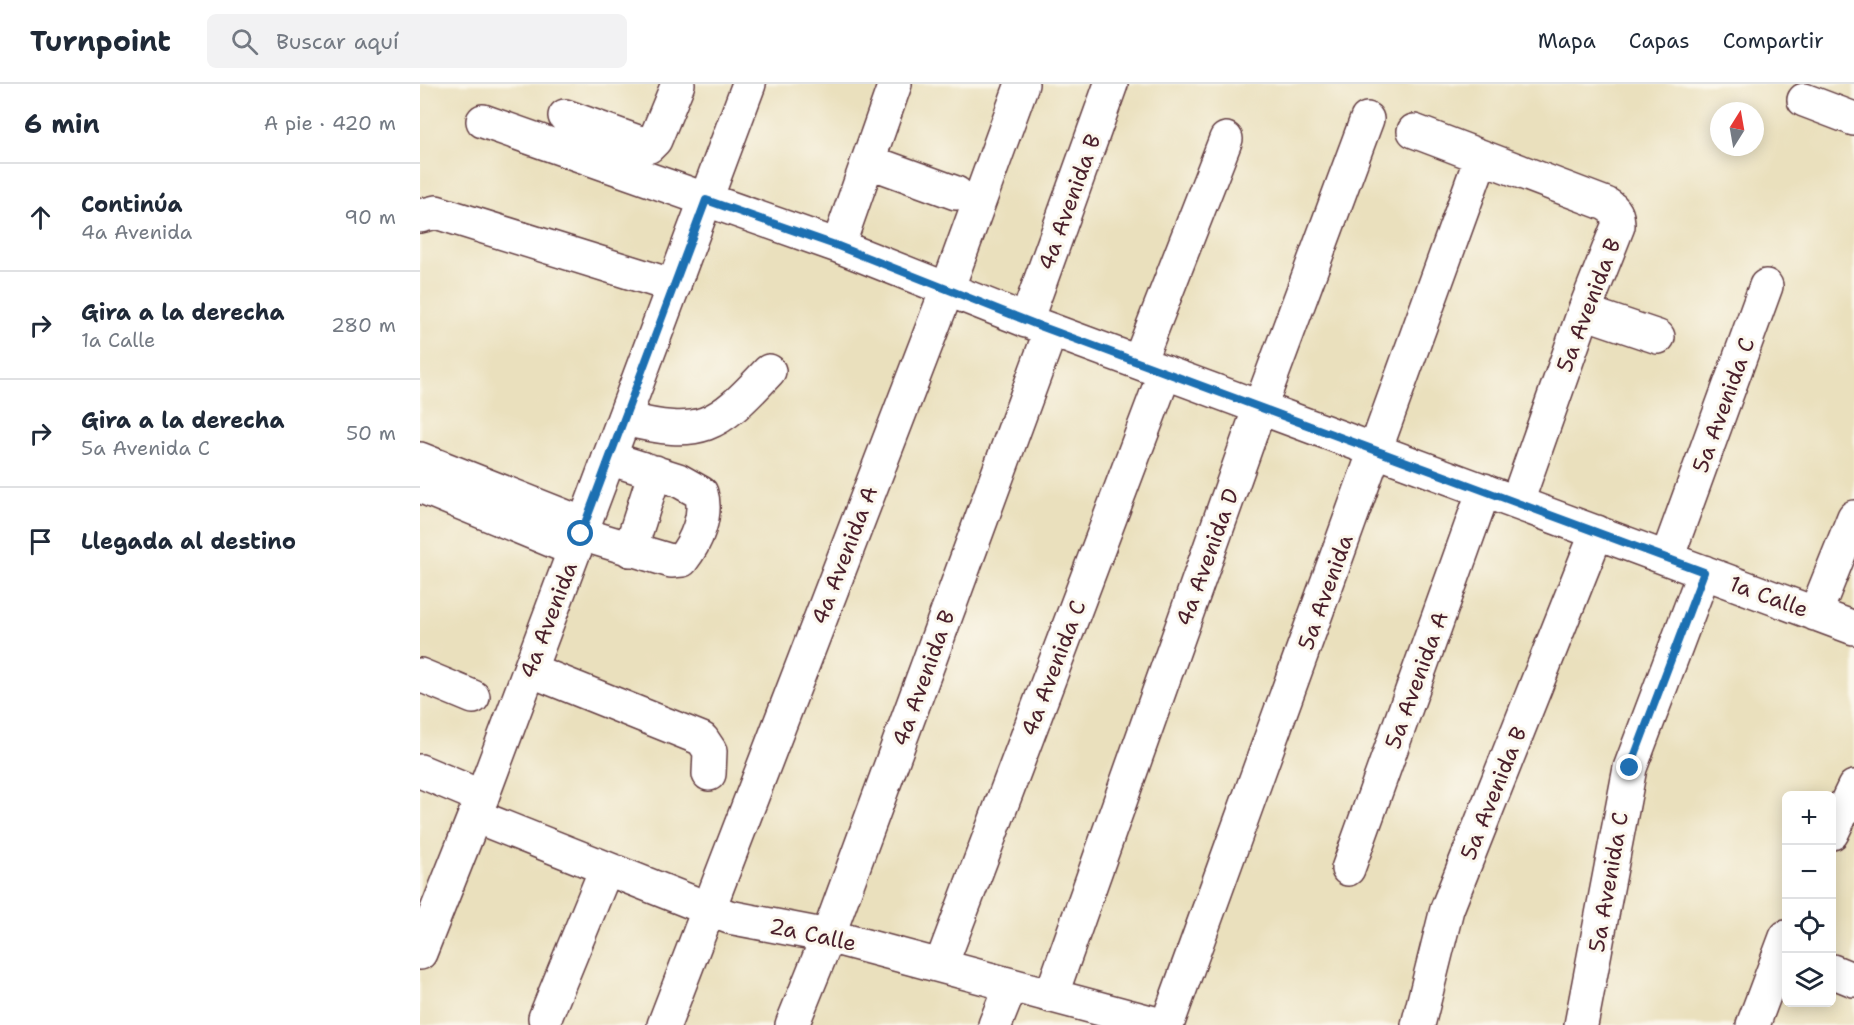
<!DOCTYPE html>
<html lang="es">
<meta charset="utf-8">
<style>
body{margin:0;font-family:"Shantell Sans",sans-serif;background:#f2f2f3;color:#1f2937}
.controls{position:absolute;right:18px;bottom:18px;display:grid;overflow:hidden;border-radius:9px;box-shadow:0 3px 15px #0003}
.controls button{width:54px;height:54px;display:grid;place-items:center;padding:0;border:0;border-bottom:2px solid #e0e1e3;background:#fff;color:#1f2937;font:30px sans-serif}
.compass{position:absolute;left:1290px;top:18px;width:54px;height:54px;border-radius:50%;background:#fff;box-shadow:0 3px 15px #0003;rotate:11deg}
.stop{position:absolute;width:18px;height:18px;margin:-14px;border:4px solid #1f6fb2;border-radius:50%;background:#fff}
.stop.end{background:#1f6fb2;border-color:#fff;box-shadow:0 2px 6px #0008}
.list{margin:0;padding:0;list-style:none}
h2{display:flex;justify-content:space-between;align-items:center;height:78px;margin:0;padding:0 24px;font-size:26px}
h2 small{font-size:20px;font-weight:400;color:#747a83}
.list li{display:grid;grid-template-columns:39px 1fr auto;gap:18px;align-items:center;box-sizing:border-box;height:108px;padding:0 24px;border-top:2px solid #e0e1e3}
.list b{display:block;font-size:22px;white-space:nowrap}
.list p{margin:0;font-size:20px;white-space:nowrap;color:#747a83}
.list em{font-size:20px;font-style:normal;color:#747a83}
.icon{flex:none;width:33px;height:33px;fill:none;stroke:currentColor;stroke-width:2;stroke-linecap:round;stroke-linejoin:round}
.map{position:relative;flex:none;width:1434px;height:941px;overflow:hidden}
header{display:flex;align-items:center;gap:36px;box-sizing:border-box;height:84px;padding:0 30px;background:#fff;border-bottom:2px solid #e0e1e3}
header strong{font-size:28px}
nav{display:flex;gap:33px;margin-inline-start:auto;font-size:21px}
.search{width:420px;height:54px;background:#f2f2f3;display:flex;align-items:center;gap:15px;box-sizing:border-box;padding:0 21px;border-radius:9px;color:#747a83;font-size:22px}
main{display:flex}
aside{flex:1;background:#fff}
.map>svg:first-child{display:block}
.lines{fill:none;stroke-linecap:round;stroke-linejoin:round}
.minor-casing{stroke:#623c41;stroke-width:36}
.major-casing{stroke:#623c41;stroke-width:36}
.minor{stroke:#fff;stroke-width:33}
.major{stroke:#fff;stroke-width:33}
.route{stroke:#1f6fb2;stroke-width:8}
.labels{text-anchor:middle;stroke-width:6;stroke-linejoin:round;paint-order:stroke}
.street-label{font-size:22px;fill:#4a1f2b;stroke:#fbf7ec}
</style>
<header>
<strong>Turnpoint</strong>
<div class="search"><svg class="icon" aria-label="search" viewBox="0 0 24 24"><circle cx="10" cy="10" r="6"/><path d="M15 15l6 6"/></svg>Buscar aquí</div>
<nav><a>Mapa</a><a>Capas</a><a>Compartir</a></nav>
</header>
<main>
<aside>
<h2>6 min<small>A pie · 420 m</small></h2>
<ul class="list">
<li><svg class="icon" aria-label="ahead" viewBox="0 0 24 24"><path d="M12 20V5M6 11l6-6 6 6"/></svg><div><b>Continúa</b><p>4a Avenida</p></div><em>90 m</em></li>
<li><svg class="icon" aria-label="right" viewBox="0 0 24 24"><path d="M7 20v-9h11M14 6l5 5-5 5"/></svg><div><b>Gira a la derecha</b><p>1a Calle</p></div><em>280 m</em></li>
<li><svg class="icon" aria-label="right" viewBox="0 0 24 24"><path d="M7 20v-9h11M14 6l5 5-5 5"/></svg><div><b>Gira a la derecha</b><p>5a Avenida C</p></div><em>50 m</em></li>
<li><svg class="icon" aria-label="arrive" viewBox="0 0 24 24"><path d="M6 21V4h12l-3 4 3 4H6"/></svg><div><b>Llegada al destino</b></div></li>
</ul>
</aside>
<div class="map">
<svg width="1434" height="941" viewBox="0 0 1434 941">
<rect width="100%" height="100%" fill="#fbf7ec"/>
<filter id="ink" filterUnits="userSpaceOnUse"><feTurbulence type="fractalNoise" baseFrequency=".0167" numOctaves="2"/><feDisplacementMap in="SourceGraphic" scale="12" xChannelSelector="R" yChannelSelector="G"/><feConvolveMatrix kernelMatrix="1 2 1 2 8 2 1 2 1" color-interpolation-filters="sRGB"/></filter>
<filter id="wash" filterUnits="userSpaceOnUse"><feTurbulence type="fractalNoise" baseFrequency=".008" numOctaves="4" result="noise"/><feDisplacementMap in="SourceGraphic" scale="24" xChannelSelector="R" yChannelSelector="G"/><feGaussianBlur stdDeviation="1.35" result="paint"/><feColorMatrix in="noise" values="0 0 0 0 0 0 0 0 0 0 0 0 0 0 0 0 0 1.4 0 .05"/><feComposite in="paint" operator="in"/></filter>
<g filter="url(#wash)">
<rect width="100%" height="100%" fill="#eae0bd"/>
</g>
<g filter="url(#ink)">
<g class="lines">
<defs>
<path id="minor" d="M1384,16L1434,35
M145,32L229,62L235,56L258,0
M63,37L418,162L620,242L1434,544
M994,47L1186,120C1196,126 1198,131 1198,142L1164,228L1097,418
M448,77L536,109
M0,132L16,128L254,202
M418,162L475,0
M1164,228L1238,253
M606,237L691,0
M719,278L806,55
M204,335C282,354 296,344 349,287
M0,375L164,440
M0,402L155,466
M161,450L251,477L262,476C276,458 288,431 281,409L258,396L189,374
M210,466L235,388
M1247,474L1346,202
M1395,530L1434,433
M110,586L282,655L290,667L289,690
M0,591L53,613
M0,687L62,713
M55,732L309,833L408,852L741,941
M1412,749L1434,703
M928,785L1064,406
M521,881L745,288
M1412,887L1434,896
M631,912L840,323L947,35
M125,934L186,785
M244,941L527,206L602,0
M372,941L408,852L631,246
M575,941L591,901
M747,941L1061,74
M998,941L1027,825L1177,448
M1161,941L1210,684L1284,488
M1333,941L1366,853"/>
<path id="major" d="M0,869L62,713L329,0"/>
</defs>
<use href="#minor" class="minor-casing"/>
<use href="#major" class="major-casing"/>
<use href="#minor" class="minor"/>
<use href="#major" class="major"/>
</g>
</g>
<g class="lines" filter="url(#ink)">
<path class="route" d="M161,450L286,116L418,162L620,242L1284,488L1210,684"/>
</g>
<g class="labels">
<g class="street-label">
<text transform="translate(649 118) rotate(-70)" y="8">4a Avenida B</text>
<text transform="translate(1168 221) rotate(-69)" y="8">5a Avenida B</text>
<text transform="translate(1303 321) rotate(-70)" y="8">5a Avenida C</text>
<text transform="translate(424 471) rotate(-69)" y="8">4a Avenida A</text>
<text transform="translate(787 473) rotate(-70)" y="8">4a Avenida D</text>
<text transform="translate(905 508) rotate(-70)" y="8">5a Avenida</text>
<text transform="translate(1349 512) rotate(20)" y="8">1a Calle</text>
<text transform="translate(128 536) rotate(-69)" y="8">4a Avenida</text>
<text transform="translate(633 584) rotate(-69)" y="8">4a Avenida C</text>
<text transform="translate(503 594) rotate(-70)" y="8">4a Avenida B</text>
<text transform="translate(996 596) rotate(-70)" y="8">5a Avenida A</text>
<text transform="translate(1073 709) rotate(-68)" y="8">5a Avenida B</text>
<text transform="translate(1188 798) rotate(-80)" y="8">5a Avenida C</text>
<text transform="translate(393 850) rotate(12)" y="8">2a Calle</text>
</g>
</g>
</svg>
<div class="controls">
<button>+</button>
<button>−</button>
<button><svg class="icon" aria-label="locate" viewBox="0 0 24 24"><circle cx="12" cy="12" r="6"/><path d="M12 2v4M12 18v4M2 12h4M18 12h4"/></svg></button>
<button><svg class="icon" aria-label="layers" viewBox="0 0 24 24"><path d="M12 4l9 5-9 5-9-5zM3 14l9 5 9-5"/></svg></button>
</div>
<svg class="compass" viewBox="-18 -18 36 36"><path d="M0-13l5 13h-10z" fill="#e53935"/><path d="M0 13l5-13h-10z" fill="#747a83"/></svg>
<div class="stop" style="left:161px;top:450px"></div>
<div class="stop end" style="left:1210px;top:684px"></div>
</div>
</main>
